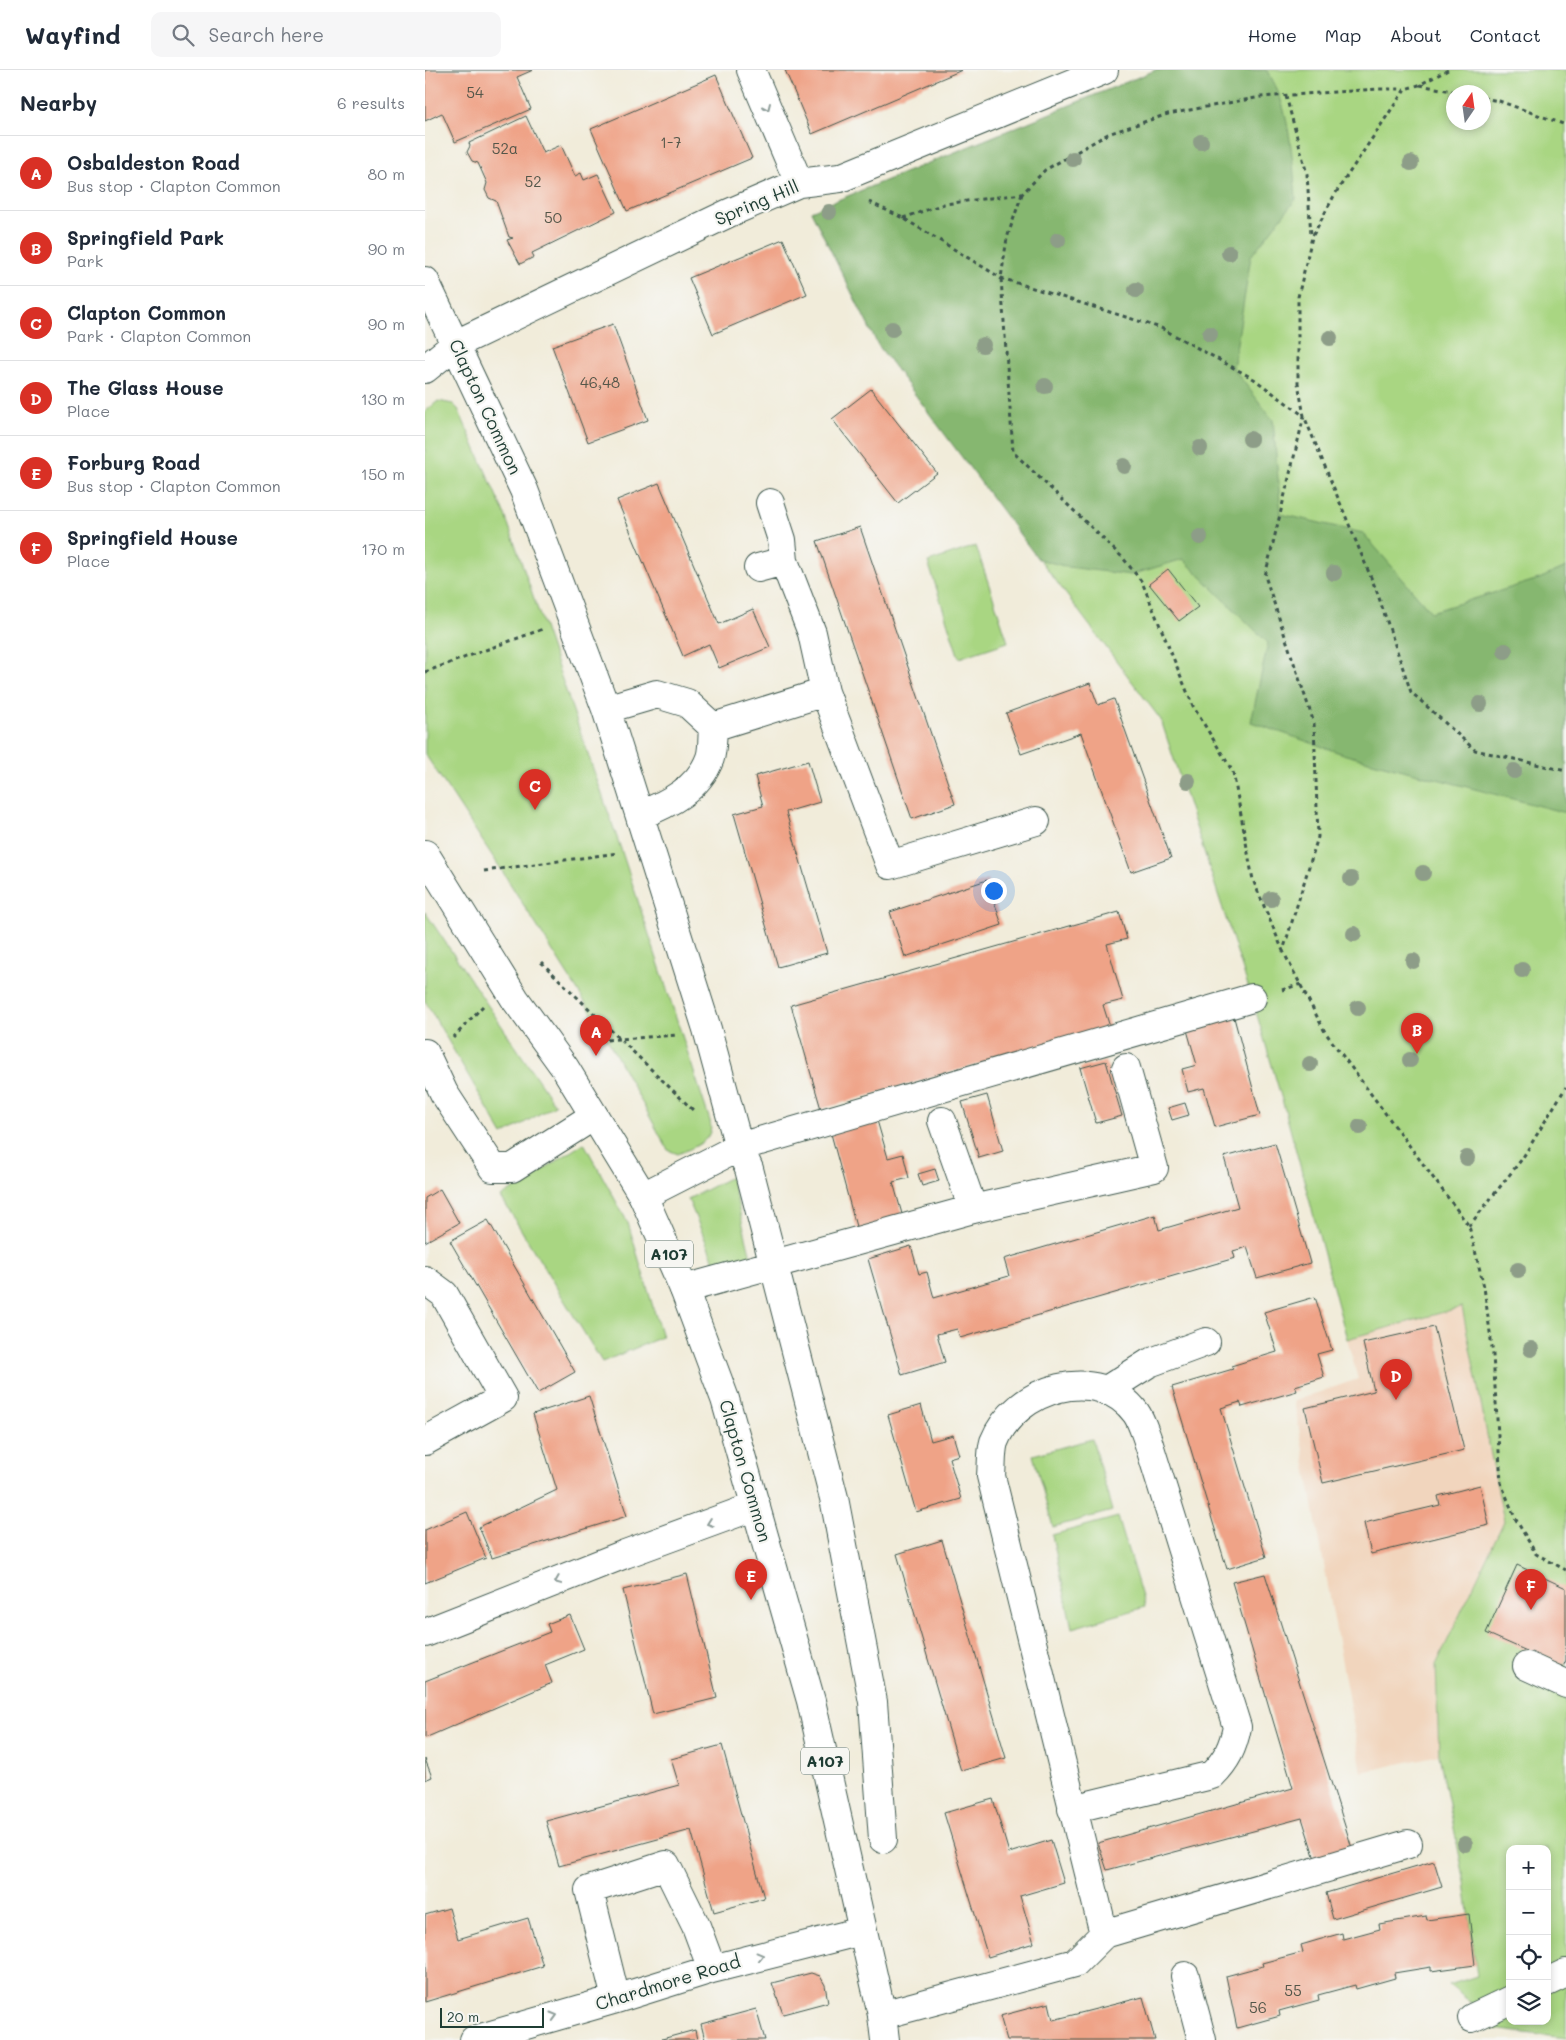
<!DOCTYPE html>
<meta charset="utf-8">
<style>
body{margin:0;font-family:Mali,sans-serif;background:#f6f6f7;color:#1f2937}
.controls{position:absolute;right:15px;bottom:15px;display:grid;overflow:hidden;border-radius:10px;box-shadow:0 2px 8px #0003}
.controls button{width:45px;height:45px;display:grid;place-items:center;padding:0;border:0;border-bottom:1px solid #e0e1e3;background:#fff;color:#1f2937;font:25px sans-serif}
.compass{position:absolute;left:1021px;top:15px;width:45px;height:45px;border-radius:50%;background:#fff;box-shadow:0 2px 8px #0003;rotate:13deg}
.scale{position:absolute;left:15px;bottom:12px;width:104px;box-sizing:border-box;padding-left:5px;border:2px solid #1f3d34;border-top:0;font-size:14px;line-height:18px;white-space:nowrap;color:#1f3d34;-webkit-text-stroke:4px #f6f6f2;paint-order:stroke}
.you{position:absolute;left:568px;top:820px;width:18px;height:18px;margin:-12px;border:4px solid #fff;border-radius:50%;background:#1a73e8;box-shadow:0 0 0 8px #1a73e833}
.badge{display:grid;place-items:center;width:32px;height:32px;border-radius:50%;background:#d93025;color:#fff;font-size:16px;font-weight:700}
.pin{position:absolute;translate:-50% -41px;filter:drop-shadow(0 1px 2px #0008)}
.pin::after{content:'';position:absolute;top:26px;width:18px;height:15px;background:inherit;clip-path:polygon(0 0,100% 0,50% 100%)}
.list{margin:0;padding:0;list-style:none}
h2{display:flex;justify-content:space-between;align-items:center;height:65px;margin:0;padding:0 20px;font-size:21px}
h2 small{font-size:16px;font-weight:400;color:#747a83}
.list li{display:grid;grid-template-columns:32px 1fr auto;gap:15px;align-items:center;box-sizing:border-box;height:75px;padding:0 20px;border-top:1px solid #e0e1e3}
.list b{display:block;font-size:19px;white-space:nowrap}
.list p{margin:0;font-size:16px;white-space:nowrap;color:#747a83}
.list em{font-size:16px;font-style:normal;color:#747a83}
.icon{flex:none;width:28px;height:28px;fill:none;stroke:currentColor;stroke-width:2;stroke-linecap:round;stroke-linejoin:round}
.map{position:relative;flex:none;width:1141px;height:1970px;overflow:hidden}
header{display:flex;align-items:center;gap:30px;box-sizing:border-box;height:70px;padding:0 25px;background:#fff;border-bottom:1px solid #e0e1e3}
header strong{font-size:24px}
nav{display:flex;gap:28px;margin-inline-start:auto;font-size:18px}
.search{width:350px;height:45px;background:#f6f6f7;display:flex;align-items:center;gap:12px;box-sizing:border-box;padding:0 18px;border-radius:10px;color:#747a83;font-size:19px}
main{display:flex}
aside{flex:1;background:#fff}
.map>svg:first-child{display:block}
.built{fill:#f1d5bd}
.green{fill:#a9d682;stroke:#648a5b;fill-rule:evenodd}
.forest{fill:#86b770;stroke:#527a52}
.building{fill:#efa387}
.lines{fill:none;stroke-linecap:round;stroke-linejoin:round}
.minor-casing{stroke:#3e574d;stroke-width:30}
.highway-casing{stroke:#3e574d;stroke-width:30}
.path{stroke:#3e574d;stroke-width:3;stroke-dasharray:4 4;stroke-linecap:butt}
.minor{stroke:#fff;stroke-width:28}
.highway{stroke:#fff;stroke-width:28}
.tree{fill:#8d9d88}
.oneway{stroke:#8f9e9a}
.labels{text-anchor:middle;stroke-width:4.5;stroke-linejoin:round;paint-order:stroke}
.number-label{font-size:15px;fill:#535649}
.shield{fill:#f6f6f2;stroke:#60746d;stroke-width:1}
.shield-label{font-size:16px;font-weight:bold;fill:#1f3d34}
.street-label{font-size:18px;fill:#1f3d34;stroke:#f6f6f2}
</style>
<header>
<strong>Wayfind</strong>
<div class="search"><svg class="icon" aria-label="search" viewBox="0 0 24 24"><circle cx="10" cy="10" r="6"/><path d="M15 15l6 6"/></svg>Search here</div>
<nav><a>Home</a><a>Map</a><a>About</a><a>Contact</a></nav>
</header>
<main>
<aside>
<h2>Nearby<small>6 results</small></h2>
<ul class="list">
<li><span class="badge">A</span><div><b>Osbaldeston Road</b><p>Bus stop · Clapton Common</p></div><em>80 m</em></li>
<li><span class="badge">B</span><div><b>Springfield Park</b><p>Park</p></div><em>90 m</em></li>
<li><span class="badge">C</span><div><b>Clapton Common</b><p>Park · Clapton Common</p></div><em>90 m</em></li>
<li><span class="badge">D</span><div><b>The Glass House</b><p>Place</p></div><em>130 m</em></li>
<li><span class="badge">E</span><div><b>Forburg Road</b><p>Bus stop · Clapton Common</p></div><em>150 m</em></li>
<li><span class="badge">F</span><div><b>Springfield House</b><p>Place</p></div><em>170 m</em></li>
</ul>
</aside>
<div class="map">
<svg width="1141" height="1970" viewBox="0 0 1141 1970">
<rect width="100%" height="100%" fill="#f6f6f2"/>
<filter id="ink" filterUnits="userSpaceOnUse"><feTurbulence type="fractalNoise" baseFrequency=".02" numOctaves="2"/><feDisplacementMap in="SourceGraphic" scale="10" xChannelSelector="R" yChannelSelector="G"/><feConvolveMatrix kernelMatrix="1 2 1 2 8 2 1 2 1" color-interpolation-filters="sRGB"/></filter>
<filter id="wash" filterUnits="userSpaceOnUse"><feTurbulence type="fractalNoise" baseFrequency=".0096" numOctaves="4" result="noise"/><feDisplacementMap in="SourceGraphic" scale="20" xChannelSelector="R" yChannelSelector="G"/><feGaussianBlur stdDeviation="1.12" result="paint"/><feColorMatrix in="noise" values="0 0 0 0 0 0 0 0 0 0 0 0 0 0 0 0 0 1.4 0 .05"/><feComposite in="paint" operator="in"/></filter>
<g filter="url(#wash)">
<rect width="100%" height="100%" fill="#f1ecda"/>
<path class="built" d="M1037,1237L1079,1451L1011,1595L1014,1685L937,1702L869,1331L933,1309L922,1269Z"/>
<path class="green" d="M731,0H1141V1968L1060,1958L1054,1939L1024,1915L1052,1906L1040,1812L1014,1685L1011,1595L1079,1451L1037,1237L922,1269L860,1040L827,928L736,650L453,275L386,141ZM1028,22H1058V52H1028ZM1085,1779H1122V1951H1085Z
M13,331L28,334L33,339L80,445L197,782L285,1051C290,1071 269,1077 253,1084L243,1080L175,956L74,796L0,684V342Z
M551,476L583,572L534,588L503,492Z
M0,842L130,1035L78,1065L0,931Z
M159,1073L203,1153L237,1267L177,1292L76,1127Z
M306,1107L326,1187L290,1193L263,1129Z
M667,1369L687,1441L628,1457L608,1385Z
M693,1447L720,1537L647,1558L627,1465Z"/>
<path class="forest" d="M731,0H841C864,29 868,91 871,129L826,186L808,298L848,350L856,444L938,463L1006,542L1114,509L1141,497V743L921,685L826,652L843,573L758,489L706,505L643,497L613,489L453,275L386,141Z"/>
<g id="blocks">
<path class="building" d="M0,0H108L92,7L106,39L30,72L17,43L0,51Z
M360,0H537L387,64Z
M291,5L327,88L202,141L166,59Z
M101,46L118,83L136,75L150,106L156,103L159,110L173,104L191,142L107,183L109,187L95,194L82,170L88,168L84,167L71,131L64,128L60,120L62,113L53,93L47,91L42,82L45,76L44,73Z
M358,169L382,224L288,264L264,208Z
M188,254L223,350L163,372L127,276Z
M446,319L512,403L473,433L407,349Z
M234,413L294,554L328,539L345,577L294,598L284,574L258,586L192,430Z
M435,457L530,734L487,749L392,471Z
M743,499L773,537L754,551L724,514Z
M665,613L673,635L689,629L746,788L706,802L656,663L596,684L581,643Z
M383,691L395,732L361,742L402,883L353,897L309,744L338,736L330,706Z
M562,810L577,855L480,887L465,842Z
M694,842L702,869L682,874L698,930L678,935L685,957L396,1039L366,935Z
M807,940L835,1045L790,1057L779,1018L763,1022L757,999L772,995L760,953Z
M681,991L697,1046L671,1053L655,998Z
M562,1025L578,1081L554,1088L537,1032Z
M760,1033L764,1045L747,1050L743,1038Z
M451,1047L463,1088L478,1084L484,1108L468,1112L479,1151L433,1164L405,1060Z
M850,1073L885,1193L832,1208L822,1177L808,1181L810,1188L535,1268L532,1259L512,1264L520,1292L477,1305L443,1189L486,1176L494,1204L502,1202L509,1228L584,1206L579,1189L730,1145L734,1160L813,1137L799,1087Z
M510,1099L514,1111L497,1116L493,1104Z
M15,1119L34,1153L0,1172V1128Z
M63,1150L150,1302L113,1323L25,1171Z
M890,1227L907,1280L892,1284L899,1307L870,1316L872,1321L817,1337L815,1332L796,1338L841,1487L802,1499L747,1317L808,1299L806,1296L852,1282L839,1242Z
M1009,1257L1039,1380L898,1413L880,1338L949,1321L938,1273Z
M164,1326L202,1446L67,1488L54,1457L132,1420L108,1344Z
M496,1335L506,1371L528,1365L534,1385L524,1388L536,1429L491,1442L463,1345Z
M1055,1415L1064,1455L946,1484L939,1453L1015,1435L1013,1426Z
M42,1442L61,1488L0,1513V1460Z
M517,1470L581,1688L536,1701L472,1484Z
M1092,1495L1141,1518V1590L1138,1597L1061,1563Z
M262,1504L292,1628L228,1644L198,1520Z
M840,1504L927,1778L890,1789L877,1748L682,1800L673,1773L868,1718L807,1512Z
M145,1545L159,1579L120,1595L127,1613L0,1668V1611L125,1562L122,1554Z
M297,1675L339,1828L289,1842L266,1760L134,1796L121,1751L254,1715L246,1689Z
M0,1689L7,1707L0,1710Z
M568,1729L584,1783L626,1770L639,1813L595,1826L609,1873L563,1887L519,1743Z
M1009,1791L1017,1817L908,1849L901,1823Z
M24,1838L33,1869L103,1848L118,1896L0,1932V1845Z
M1044,1844L1050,1895L1006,1901V1897L969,1903L970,1908L931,1919L930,1915L893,1925L894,1930L854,1941L855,1946L812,1958L801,1906L838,1896L837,1893L878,1882L876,1875L917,1863L918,1869L955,1859L954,1854L1001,1846L1002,1850Z
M386,1903L395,1906L400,1915L403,1932L358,1944L347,1913Z
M718,1927L730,1970H582L575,1946L624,1933L628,1950Z
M331,1939L340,1970H280L276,1954Z
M270,1960L272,1970H237V1969Z"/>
</g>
</g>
<g filter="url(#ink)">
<use href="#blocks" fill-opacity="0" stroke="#3e574d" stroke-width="1"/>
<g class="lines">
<defs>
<path id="minor" d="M326,0L374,113
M0,211L99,420L181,639L282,959L314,1077L218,1126
M0,299L31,274L304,143L374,113L415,108L679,0
M345,433L357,470L359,491L387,563L400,622
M333,498L359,491
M181,639L232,624L262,633L288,657
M288,657L400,622L465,795L611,751
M215,745C243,734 274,719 285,688C288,679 287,667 288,657
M0,983L19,1023L68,1098H87L169,1046
M517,1051L548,1139
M0,1210L19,1224L78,1328L0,1371
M259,1219L548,1139L729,1098L701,998
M680,1321L724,1293L781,1272
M0,1563L200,1484L331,1436
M1102,1596L1141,1614
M458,1769L448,1632L409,1428L324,1099L314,1077L827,928
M679,1864L983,1774
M760,1906L777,1970
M1122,1912L1141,1903
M191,1929L164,1820L241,1795L271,1856L287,1899
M457,1945L650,1893L679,1864L566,1406C567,1396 566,1382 569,1372C590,1318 673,1292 711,1343C716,1350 719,1360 722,1368L812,1657C808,1677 802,1690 787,1705L647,1739
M1047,1948L1085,1930
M49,1970L191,1929L287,1899L437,1861"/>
<path id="highway" d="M0,784L90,929L140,998L218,1126L259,1219L300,1329L386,1631L457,1945L460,1970"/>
</defs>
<use href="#minor" class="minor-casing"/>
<use href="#highway" class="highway-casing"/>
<path class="path" d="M1023,0L994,15L980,19L910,124L887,167L873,227V313L879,346L952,522L986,622L1050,680L1141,701
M995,15L1032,22
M861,26L882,104L886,166
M1058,28L1074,31L1141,55
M597,124L582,168L576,208L588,382L698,488L717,512L768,636L808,702L828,810L858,881
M444,132L478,148L576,208L736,258L829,309L879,346L840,506L889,653L893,767L858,881L900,962L1044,1156L1059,1217L1068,1285L1076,1413L1090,1448L1111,1484L1141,1500
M478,148L519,134L597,124L620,100L683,64L743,44L836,27L954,19H979
M0,602L118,559
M59,801L193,783
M116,892L270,1042
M857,920L876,914
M28,968L58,936
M166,971L252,965
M1044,1156L1097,1089L1141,1017"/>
<use href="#minor" class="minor"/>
<use href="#highway" class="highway"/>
</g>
<g class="tree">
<circle cx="776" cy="72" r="8"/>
<circle cx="648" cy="89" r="8"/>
<circle cx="986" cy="93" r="8"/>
<circle cx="404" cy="142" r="8"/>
<circle cx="633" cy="170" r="8"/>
<circle cx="804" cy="183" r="8"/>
<circle cx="711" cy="220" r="8"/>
<circle cx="467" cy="259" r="8"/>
<circle cx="785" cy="264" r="8"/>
<circle cx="905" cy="268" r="8"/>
<circle cx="558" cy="275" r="8"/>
<circle cx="620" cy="316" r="8"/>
<circle cx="825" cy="369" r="8"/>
<circle cx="775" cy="378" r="8"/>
<circle cx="699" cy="396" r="8"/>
<circle cx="775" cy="467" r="8"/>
<circle cx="909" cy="503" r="8"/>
<circle cx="1080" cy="581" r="8"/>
<circle cx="1055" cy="634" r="8"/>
<circle cx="1089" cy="701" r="8"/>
<circle cx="763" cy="711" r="8"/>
<circle cx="998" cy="803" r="8"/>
<circle cx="926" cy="809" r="8"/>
<circle cx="846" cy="829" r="8"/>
<circle cx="929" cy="864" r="8"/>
<circle cx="988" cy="891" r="8"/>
<circle cx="1097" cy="900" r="8"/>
<circle cx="933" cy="938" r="8"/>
<circle cx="985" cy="990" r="8"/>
<circle cx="885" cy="994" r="8"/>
<circle cx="935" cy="1057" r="8"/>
<circle cx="1042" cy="1088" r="8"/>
<circle cx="1093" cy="1200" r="8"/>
<circle cx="1106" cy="1279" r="8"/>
<circle cx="1040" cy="1774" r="8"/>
</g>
<defs><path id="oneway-chevron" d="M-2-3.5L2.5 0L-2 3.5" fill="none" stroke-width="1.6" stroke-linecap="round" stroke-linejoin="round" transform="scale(1.25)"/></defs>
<g class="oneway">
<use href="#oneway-chevron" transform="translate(342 37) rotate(66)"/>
<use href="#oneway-chevron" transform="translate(285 1453) rotate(160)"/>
<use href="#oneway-chevron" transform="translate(133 1511) rotate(158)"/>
<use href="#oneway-chevron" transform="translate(335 1886) rotate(-15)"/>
<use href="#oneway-chevron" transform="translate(129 1946) rotate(-16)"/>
</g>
</g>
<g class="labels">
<g class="number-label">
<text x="50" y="28">54</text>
<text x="246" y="78">1-7</text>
<text x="80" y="84">52a</text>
<text x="108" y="117">52</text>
<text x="128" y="153">50</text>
<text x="175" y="318">46,48</text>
<text x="868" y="1926">55</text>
<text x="833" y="1943">56</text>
</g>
<g class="shield">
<rect x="220" y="1170.5" width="48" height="27" rx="4"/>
<rect x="376" y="1677.5" width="48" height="27" rx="4"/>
</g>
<g class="shield-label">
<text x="244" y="1190">A107</text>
<text x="400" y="1697">A107</text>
</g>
<g class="street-label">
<text transform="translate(332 133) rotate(-23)" y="6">Spring Hill</text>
<text transform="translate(60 337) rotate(65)" y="6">Clapton Common</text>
<text transform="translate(320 1401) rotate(74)" y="6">Clapton Common</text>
<text transform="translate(243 1913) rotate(-17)" y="6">Chardmore Road</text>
</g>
</g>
</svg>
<div class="controls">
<button>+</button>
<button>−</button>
<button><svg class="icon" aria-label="locate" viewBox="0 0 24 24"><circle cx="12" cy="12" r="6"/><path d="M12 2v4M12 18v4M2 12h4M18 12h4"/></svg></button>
<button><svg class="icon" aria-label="layers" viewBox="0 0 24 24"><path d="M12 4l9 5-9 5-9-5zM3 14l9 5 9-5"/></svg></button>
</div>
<svg class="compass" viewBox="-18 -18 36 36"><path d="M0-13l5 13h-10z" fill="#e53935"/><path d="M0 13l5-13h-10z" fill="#747a83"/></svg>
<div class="scale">20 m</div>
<div class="you"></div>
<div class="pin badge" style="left:171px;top:986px">A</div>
<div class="pin badge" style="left:992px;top:984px">B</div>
<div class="pin badge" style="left:110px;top:740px">C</div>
<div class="pin badge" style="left:971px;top:1330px">D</div>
<div class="pin badge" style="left:326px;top:1530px">E</div>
<div class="pin badge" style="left:1106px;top:1540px">F</div>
</div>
</main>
